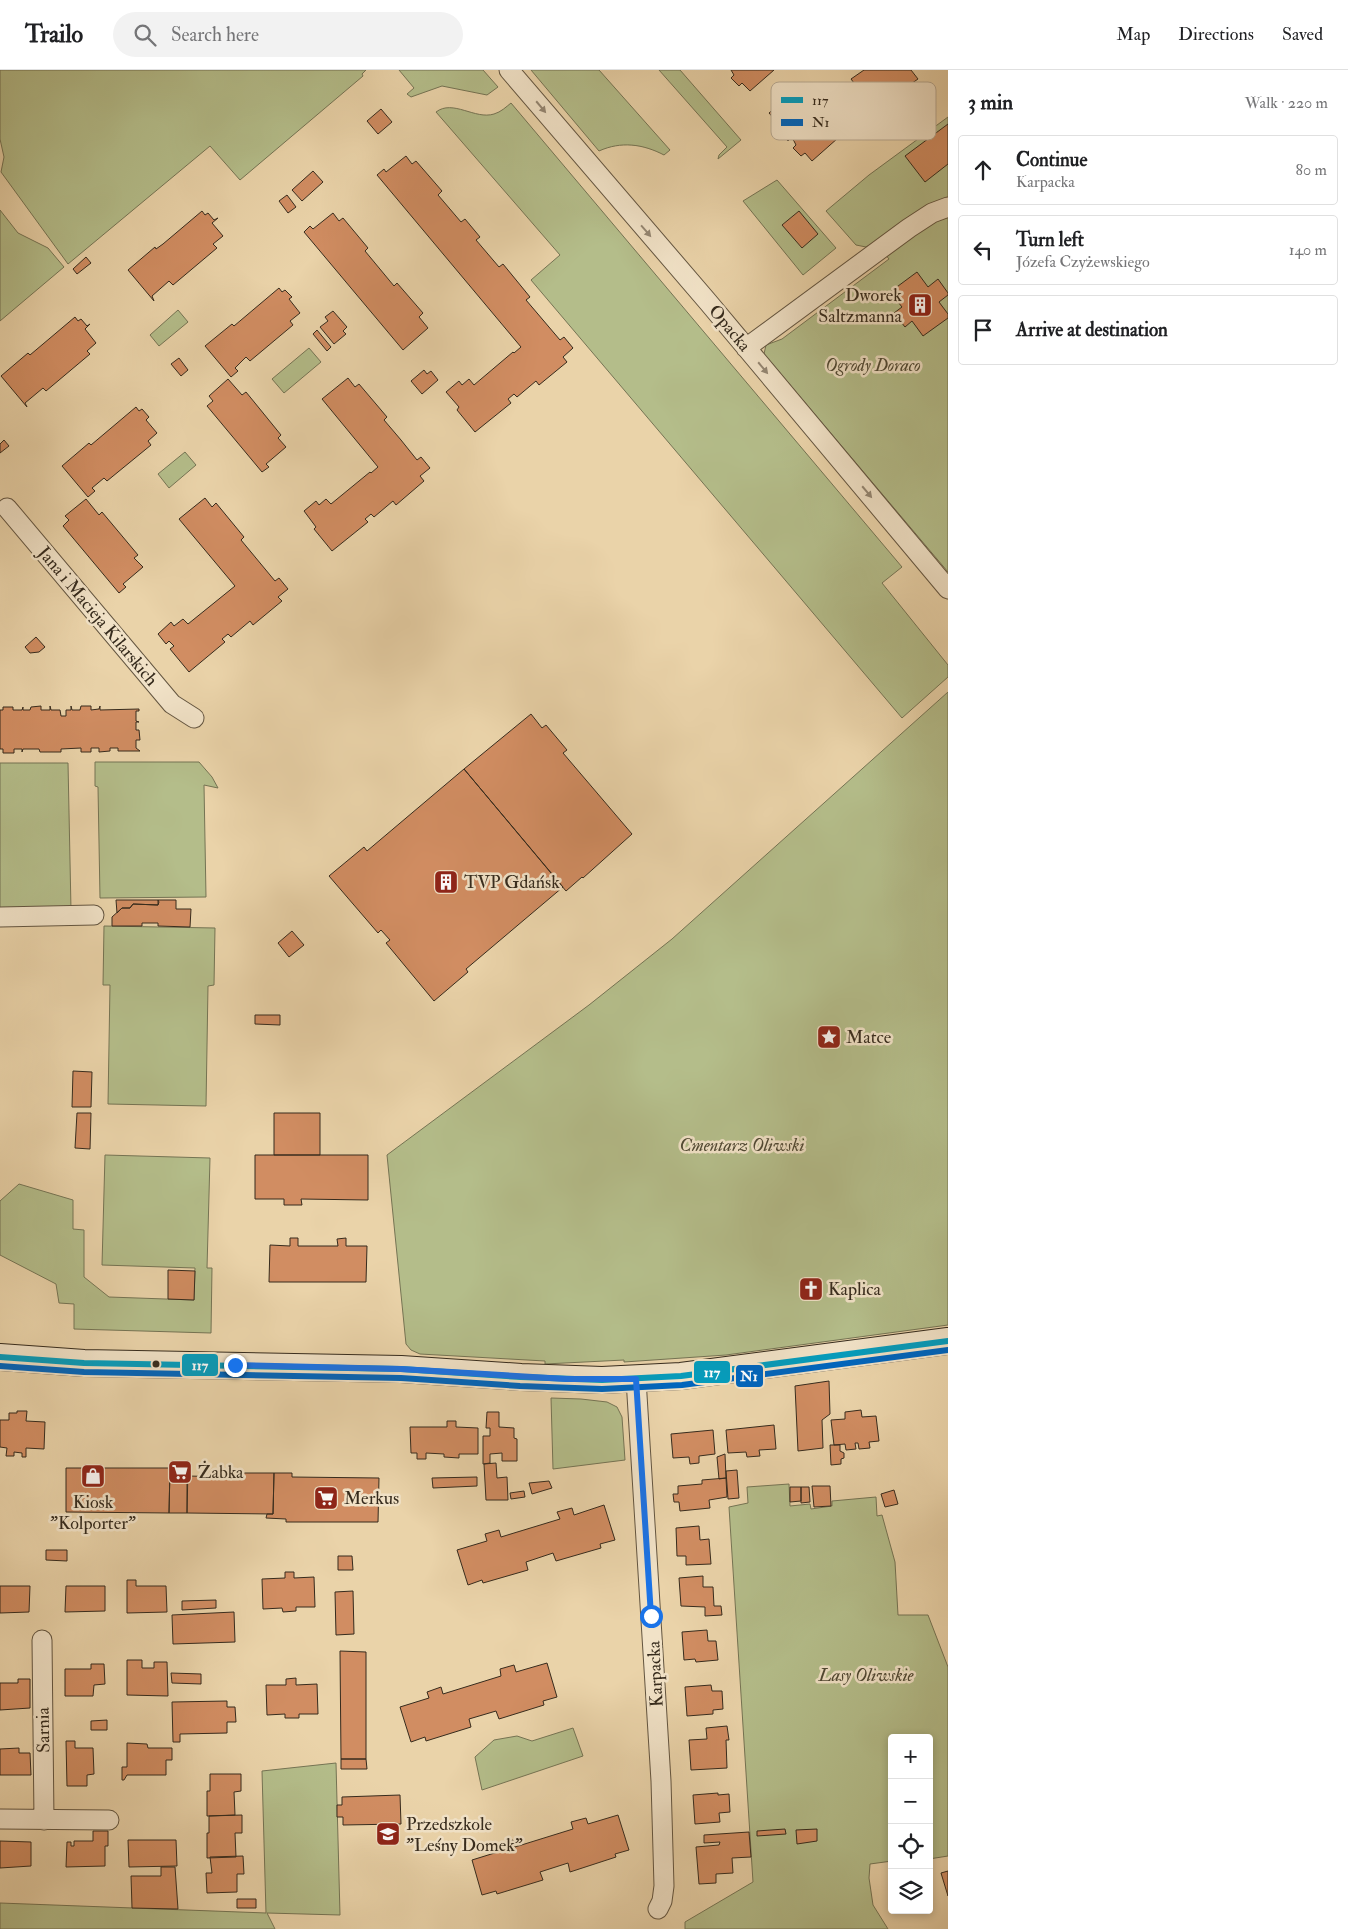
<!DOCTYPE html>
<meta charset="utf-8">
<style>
body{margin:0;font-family:"IM FELL Double Pica",serif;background:#f2f2f2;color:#202124}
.controls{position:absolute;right:15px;bottom:15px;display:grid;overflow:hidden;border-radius:5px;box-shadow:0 2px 8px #0003}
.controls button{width:45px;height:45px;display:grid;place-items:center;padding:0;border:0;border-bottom:1px solid #e0e0e0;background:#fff;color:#202124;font:25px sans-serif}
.stop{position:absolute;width:15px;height:15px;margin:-11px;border:4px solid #1a73e8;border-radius:50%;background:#fff}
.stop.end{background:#1a73e8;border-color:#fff;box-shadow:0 1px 5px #0008}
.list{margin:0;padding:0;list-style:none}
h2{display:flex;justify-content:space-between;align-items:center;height:65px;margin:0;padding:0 20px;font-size:21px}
h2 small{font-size:16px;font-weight:400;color:#757577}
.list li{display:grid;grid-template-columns:32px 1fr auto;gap:15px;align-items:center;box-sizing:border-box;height:70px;margin:0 10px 10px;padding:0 10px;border:1px solid #e0e0e0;border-radius:5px}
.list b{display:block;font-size:19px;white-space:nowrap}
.list p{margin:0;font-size:16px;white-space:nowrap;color:#757577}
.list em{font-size:16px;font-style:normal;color:#757577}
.icon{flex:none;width:28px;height:28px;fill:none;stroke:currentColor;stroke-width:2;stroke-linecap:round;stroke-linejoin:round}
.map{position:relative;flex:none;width:948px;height:1859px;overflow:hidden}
header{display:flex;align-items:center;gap:30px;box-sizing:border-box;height:70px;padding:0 25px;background:#fff;border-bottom:1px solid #e0e0e0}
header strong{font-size:24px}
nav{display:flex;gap:28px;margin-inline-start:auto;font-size:18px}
.search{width:350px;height:45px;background:#f2f2f2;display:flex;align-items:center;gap:12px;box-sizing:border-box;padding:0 18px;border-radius:28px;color:#757577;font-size:19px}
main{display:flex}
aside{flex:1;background:#fff}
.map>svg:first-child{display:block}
.green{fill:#b4bd8a;stroke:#757454}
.building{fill:#d18d62;stroke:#362b1d}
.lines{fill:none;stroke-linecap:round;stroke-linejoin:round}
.street-casing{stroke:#635540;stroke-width:21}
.secondary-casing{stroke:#362b1d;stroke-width:28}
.street{stroke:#f1e2c7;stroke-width:19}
.secondary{stroke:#f1e2c7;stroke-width:26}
.bus-1-casing{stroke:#f1e2c7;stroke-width:10}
.bus-2-casing{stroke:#f1e2c7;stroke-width:10}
.bus-1{stroke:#059cbc;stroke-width:6}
.bus-2{stroke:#0065bd;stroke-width:6}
.oneway{fill:#948672}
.route{stroke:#1a73e8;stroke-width:6}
.bus-dot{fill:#362b1d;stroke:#f1e2c7;stroke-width:2}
.labels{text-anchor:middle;stroke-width:5;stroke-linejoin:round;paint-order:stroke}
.poi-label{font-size:18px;fill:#362b1d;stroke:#f1e2c7;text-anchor:start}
.street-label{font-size:18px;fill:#362b1d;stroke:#f1e2c7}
.park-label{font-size:18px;font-style:italic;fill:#4f4833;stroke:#f1e2c7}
.key{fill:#f1e2c7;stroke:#b9ab94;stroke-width:1}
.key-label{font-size:14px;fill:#362b1d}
.line-badge{stroke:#f1e2c7;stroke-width:2}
.badge-label{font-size:14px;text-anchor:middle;font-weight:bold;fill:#fff}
</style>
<header>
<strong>Trailo</strong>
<div class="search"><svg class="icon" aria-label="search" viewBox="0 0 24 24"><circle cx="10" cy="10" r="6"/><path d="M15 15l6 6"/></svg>Search here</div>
<nav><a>Map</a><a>Directions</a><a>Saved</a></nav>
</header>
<main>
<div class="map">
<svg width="948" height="1859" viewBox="0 0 948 1859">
<rect width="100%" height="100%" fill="#ead3a9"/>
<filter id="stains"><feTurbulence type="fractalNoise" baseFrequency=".004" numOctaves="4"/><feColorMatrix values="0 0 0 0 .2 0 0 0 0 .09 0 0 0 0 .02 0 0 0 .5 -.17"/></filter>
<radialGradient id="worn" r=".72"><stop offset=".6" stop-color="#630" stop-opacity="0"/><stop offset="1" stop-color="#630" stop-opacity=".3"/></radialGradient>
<path class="green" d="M0,0H366L362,4L363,6L240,110L210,76L68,194L1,102L4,87L0,69Z
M399,0H483L498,17L487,25L442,16L411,27L407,24L414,18Z
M531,0H599L670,80L664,85C643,74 621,71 599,81Z
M659,0H680L741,70L718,89L719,85L727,77Z
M511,33L902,497L882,513L948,595V607L902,648L531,210L560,185L436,42C453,29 475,50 494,44C501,42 506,37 511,33Z
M948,47V502L764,284L766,275L782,269L889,189L875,172L866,177L856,175L826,141L869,105Z
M777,110L836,178L803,205L743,131Z
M0,140L18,163L48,178L64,197L0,251Z
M178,240L188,252L159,276L150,265Z
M309,278L321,292L284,323L272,309Z
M185,382L196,395L169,418L158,404Z
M948,622V1255L726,1285L624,1292V1290L545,1294V1291L420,1284L411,1280L406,1274L387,1085L589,935L672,869Z
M95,692H199L212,707L218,718L204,715L206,827L100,828L98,717L95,716Z
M0,693H68L71,840L0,841Z
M104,856L215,858L214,915L208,916L206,1036L108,1034L110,915H103Z
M105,1085L210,1088L207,1198H212L211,1263L74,1259V1234L59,1233L56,1214L0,1185V1131L19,1114L73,1130V1159L84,1160V1207L109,1227L194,1230L195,1198L102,1195Z
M551,1328L581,1329L607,1332L617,1337L622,1347L625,1390L553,1399Z
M789,1414L790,1436L810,1434L811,1439L832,1436V1431L876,1427L877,1446L882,1445L895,1492L898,1545H928L948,1597V1786L929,1789V1668H892V1791L870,1794L869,1808L873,1835L888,1859H685V1852L753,1812L729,1437L748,1433L747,1417Z
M573,1658L583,1686L482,1720L475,1687L494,1670L517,1666L532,1671Z
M336,1693L340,1845L267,1843L275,1859H0V1833L266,1843L262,1701Z"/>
<path class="building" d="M731,0H774L750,21L742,13L739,16L731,8L734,5Z
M864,0H911L918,9L905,18L908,22L894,33L891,29L880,37L883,41L869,52L845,20L854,13L851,9Z
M799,17L811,30L807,33L816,43L820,40L832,53L828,57L838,68L812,91L805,83L801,86L793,78L796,75L794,71L791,68L788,71L782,65L773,55L777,52L769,43Z
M381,39L392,52L378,64L367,51Z
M948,54V94L925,112L905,86Z
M406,86L412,94L416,91L442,121L438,125L461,152L465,149L480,167L476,170L499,197L503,194L530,227L526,230L560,270L564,267L573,278L563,287L567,292L539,315L536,311L517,327L514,324L508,329L511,333L475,362L457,340L459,337L446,322L459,311L462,315L469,309L474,315L513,282L514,283L521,277L377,105L384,99L386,102Z
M313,101L323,112L302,131L292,120Z
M287,125L296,137L288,143L279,131Z
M202,141L205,145L208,143L214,150L218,148L212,153L223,166L213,174L217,178L173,215L169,211L152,226L154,231L128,200L155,177L156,179L163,174Z
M799,141L818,164L802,178L782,155Z
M333,143L339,151L343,148L368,178L365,181L394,216L397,213L423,243L419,247L428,258L403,280L304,162L310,156L313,159Z
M86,187L91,193L77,204L73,199Z
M917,202L928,217L938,209L948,223V225L939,232L948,244V248L923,266L912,251L905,257L894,243L902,237L890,222Z
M279,218L282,222L285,220L292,227L289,229L300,243L290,251L293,255L250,291L246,287L235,298L238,301L231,307L205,276L232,254L234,256Z
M333,241L347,257L343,261L346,264L334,274L320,257L328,251L325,247Z
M75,247L78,251L81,249L87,256L90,254L85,259L96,273L87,281L90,284L46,321L43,318L25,333L27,337L1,306L28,283L30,285Z
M317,260L331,277L327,281L313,264Z
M179,288L188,300L181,306L171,294Z
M424,300L427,304L431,301L438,310L422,324L411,311Z
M348,308L355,317L359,314L387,347L384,350L401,370L417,390L421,387L430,398L420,406L424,411L396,435L393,431L374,447L371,444L365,449L368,452L332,481L314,459L316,457L304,441L316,431L319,435L326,429L331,434L370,402L371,403L378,397L322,329Z
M228,309L242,325L246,322L281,365L278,368L286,377L266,394L269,397L262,402L207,336L213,331L209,326Z
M136,337L139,341L142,339L149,347L146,350L157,363L148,371L151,375L107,411L104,408L92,418L95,421L88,427L62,396L89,373L91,375Z
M4,370L9,376L0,383V374Z
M205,428L212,437L216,433L244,467L241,470L275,511L279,508L288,519L278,527L282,531L253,555L250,551L231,567L228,564L222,569L225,572L189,602L170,579L174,576L169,571L166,574L158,564L171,552L174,556L183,549L188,554L235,516L179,449Z
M86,429L99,445L102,442L138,485L134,488L143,497L123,514L126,517L119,523L63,456L69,450L65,446Z
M36,567L45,577L39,582L30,583L25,577Z
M41,636V640H50V636L51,640H60L61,646H66V640H71V636L72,640H80L81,636H91V640L99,639L100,636V640L139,639V641H136V651L139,652H136V660H139L140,670H136V678L140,681H118V678H110V681L99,682V678H91V682H81V678L61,679V682H40L39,679H23L22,682V679H14V683H3V679H0V640H3V637H13V640H22L23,637V640H30L31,637Z
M531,644L542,658L546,655L567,680L563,683L632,764L583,808L582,807L566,821L464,699Z
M464,699L563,817L466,899L468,902L434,931L386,873L390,870L381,860L378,863L329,806L364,777L367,781Z
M116,830H158L159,832L158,835L133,834L130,838H122L117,843Z
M158,830H176V839H191L190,857L158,856V853H142V856H112V847L122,838H130L133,834L158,835Z
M292,861L304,875L289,887L278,873Z
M255,945H280V955L255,954Z
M73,1001L92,1002L91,1037H72Z
M77,1043H91L90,1079L75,1078Z
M274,1043H320V1085H274Z
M255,1085H368V1130L301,1129L302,1135H284V1129H255Z
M290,1168H298V1176H338L337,1169L346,1168V1176H367L366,1212H269L270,1175L290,1176Z
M168,1200L195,1201L194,1230L168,1229Z
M817,1212L818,1224L804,1226L803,1213Z
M829,1311L830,1344L822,1350L823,1378L798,1381L795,1316Z
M861,1340L862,1347L876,1346L879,1371L869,1372L870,1378L859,1379L858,1373H855L856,1379L846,1380L845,1374L834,1375L831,1350L845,1349V1342Z
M17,1341H27L26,1351L45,1352L44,1379L26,1378V1387H22V1383L14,1382V1386H6L7,1378L0,1377V1350H9V1343H17Z
M487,1342H499V1357L514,1358V1368L517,1369V1391H502V1383L490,1384V1393L483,1394V1366H490V1358H486Z
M447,1351H456V1357L478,1358V1384H459V1388L444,1387V1384L426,1383V1389H417V1383H411L410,1357H447Z
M774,1355L776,1379L759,1380L760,1386L747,1387L746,1382L728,1383L726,1360Z
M713,1360L715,1384L699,1386V1393L690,1394L689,1387L673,1388L671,1364Z
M830,1375H840V1381L844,1383V1388L841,1389V1394L831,1395Z
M725,1384L726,1408L719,1409L717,1387Z
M496,1393L497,1408L507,1407L508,1430H486L484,1394Z
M66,1398H170L169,1443L66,1442Z
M170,1398L188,1399L187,1443H169Z
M737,1400L739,1428L728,1429L726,1401Z
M235,1403H274L273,1444L187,1443V1406L235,1407Z
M274,1403H292V1407L379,1408L378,1452H286V1449L266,1448L267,1444H273Z
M477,1407V1416L433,1418L432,1408Z
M726,1408L727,1427L709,1430L710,1438L680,1441L679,1432H674L673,1424H678V1416L702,1414V1410Z
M549,1411L552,1418L532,1424L529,1413Z
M812,1416H830L831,1436L814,1437Z
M790,1417H801V1431L790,1432Z
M801,1417H809L810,1432L801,1433Z
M894,1420L898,1434L885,1437L881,1424Z
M524,1421L525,1427L511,1429L510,1423Z
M604,1435L615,1470L600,1474L601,1478L556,1491L553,1483L526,1492L528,1500L483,1513L482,1510L468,1515L457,1480L487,1471L485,1464L499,1460L501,1467L560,1449L557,1442L572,1438L574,1445Z
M699,1456L700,1470L709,1469L711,1494L686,1495V1486H677L676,1458Z
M46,1480H67V1491L46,1490Z
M338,1486H352L353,1500H338Z
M285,1502H294V1508L314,1507L315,1537H296V1541L283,1542L282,1538L263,1539L262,1509L285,1508Z
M703,1506V1517H713L714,1536H721L722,1545L705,1546V1537L681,1536L679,1508Z
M127,1510H136V1516H166L167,1542L127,1543Z
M0,1516H30L29,1542L0,1543Z
M66,1516H105V1541L65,1542Z
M353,1521L354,1564L336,1565L335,1522Z
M216,1530V1538L182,1540V1531Z
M234,1542L235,1572L173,1574L172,1545Z
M707,1560L708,1571H716L718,1590L696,1592L695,1589L684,1590L682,1562Z
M340,1581L366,1582V1689H341Z
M127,1590H142V1598H154V1592H167L168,1626L127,1625Z
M547,1593L557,1627L543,1631L544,1635L499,1649L496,1641L469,1649L471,1657L426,1671L425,1667L411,1672L400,1637L429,1628L427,1622L441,1617L443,1624L501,1606L500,1599L514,1595L516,1602Z
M91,1594H104L105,1614L94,1615L93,1626H65V1599H91Z
M171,1603L201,1604V1614L172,1613Z
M296,1608V1615L317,1614L318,1644H299V1648H285V1644L267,1645L266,1615H286V1609Z
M18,1609H30V1638L0,1640V1613H18Z
M711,1615L712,1621H722L723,1639L713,1640V1644L687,1646L685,1617Z
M227,1631V1637H235L236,1652H227V1663L180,1664V1672H173L172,1632Z
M107,1650V1660H91V1651Z
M727,1656L729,1670H726L727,1698L691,1700L689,1670L707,1669L706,1658Z
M66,1671H75V1678H93L94,1704L87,1705V1716H67Z
M127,1673L147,1674L148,1678H172V1690H166V1705H127L124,1710H122V1697H127Z
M19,1678V1683H30L31,1705H0V1679Z
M341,1689H366L367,1699H341Z
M210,1704H241V1721L234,1722L235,1745L207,1746V1721H210Z
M718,1723V1725L729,1724L730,1742L719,1743L720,1752L695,1754L693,1725Z
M400,1725L401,1754L343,1755V1747H337V1735H342V1727Z
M242,1745V1763H235L236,1787L207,1788V1763H209V1746Z
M618,1745L629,1780L615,1784L616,1787L570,1802L568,1793L540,1802L543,1810L497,1824L496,1821L482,1825L472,1790L501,1781L499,1775L513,1770L515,1777L573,1759L571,1752L586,1748L588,1754Z
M785,1759L786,1764L757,1766V1761Z
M817,1759V1771L797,1774L796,1760Z
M93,1761H108V1776H105V1796L66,1797L67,1772H71V1776H74V1771H93Z
M749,1762L751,1787L732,1788L733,1803L716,1804V1813L699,1814L696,1777L719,1775L720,1772L704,1773V1765Z
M128,1770H176L177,1796L129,1797Z
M0,1771L31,1772V1796L0,1798Z
M243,1786L244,1804H237V1822L207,1823L206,1803H212L210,1787Z
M161,1797H175L178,1839L132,1838L131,1806H161Z
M948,1801V1826L941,1803Z
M237,1829H256V1838H237Z"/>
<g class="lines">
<defs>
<path id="street" d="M509,0L708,232L948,519
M746,278L909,158L932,143L948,137
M7,438L172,634L194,648
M0,847L94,845
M636,1309L661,1711L664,1816L662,1831L658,1839
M42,1570L44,1750
M0,1749L109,1750"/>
<path id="secondary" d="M0,1287L84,1293L401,1299L521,1307L602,1310L681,1306L948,1271"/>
</defs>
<use href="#street" class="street-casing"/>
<use href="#secondary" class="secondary-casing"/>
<use href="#street" class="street"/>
<use href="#secondary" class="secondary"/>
<defs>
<path id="bus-1" d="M0,1287L84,1293L401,1299L521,1307L602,1310L681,1306L948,1271"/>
<path id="bus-2" d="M0,1296L84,1302L401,1308L520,1316L602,1319L682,1315L948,1280"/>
</defs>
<use href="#bus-1" class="bus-1-casing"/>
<use href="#bus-2" class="bus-2-casing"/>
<use href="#bus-1" class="bus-1"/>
<use href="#bus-2" class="bus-2"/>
</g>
<defs><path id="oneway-solid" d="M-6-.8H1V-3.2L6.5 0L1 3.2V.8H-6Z" transform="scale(1.25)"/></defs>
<g class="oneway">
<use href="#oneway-solid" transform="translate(541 37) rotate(50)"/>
<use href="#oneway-solid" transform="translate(646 161) rotate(49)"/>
<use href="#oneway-solid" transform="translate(763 298) rotate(50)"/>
<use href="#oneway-solid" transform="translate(867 422) rotate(50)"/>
</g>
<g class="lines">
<path class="route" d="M235,1295L401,1299L566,1309H636L651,1546"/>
</g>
<defs>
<symbol id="building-square" viewBox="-11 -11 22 22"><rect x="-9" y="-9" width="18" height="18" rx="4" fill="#8f2418" stroke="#f1e2c7"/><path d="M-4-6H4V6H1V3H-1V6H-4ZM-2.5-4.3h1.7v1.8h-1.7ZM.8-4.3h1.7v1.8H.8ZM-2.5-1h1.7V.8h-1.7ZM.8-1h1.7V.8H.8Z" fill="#fff"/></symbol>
<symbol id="sight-square" viewBox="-11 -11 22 22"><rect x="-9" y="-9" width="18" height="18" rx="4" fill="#8f2418" stroke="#f1e2c7"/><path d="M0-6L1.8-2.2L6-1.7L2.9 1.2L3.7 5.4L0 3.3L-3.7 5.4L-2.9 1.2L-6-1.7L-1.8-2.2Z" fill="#fff"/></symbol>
<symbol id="church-square" viewBox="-11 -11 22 22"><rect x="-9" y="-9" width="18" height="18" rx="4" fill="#8f2418" stroke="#f1e2c7"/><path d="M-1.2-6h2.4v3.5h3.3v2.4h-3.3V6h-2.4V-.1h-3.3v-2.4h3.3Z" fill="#fff"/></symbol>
<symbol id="supermarket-square" viewBox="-11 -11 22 22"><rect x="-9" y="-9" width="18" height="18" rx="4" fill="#8f2418" stroke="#f1e2c7"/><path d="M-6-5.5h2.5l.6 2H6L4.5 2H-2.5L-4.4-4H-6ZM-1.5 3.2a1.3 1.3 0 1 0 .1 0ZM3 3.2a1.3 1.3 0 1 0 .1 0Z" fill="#fff"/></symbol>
<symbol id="shop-square" viewBox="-11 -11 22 22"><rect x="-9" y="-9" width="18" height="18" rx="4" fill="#8f2418" stroke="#f1e2c7"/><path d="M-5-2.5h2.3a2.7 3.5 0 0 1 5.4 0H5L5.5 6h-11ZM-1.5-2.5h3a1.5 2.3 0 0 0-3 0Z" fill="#fff"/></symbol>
<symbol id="school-square" viewBox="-11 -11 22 22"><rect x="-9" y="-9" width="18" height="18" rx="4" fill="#8f2418" stroke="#f1e2c7"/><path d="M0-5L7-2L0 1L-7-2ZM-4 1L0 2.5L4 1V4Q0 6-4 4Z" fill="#fff"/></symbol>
</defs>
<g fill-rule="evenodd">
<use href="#building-square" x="906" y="221" width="28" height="28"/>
<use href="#building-square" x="432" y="798" width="28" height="28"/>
<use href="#sight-square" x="815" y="953" width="28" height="28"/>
<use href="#church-square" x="797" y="1205" width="28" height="28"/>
<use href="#supermarket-square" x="166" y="1388" width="28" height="28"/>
<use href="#shop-square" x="79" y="1392" width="28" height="28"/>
<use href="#supermarket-square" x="312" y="1414" width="28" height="28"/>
<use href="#school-square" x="374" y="1750" width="28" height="28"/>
</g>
<circle class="bus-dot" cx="156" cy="1294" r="4.5"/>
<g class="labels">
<g class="poi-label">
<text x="902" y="231" text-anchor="end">Dworek<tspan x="902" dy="21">Saltzmanna</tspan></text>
<text x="464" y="818">TVP Gdańsk</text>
<text x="846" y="973">Matce</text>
<text x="828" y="1225">Kaplica</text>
<text x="198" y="1408">Żabka</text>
<text x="344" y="1434">Merkus</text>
<text x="93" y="1438" text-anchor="middle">Kiosk<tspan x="93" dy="21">"Kolporter"</tspan></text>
<text x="406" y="1760">Przedszkole<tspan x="406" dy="21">"Leśny Domek"</tspan></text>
</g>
<g class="street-label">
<text transform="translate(730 258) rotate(50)" y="6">Opacka</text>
<text transform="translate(98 546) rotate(50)" y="6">Jana i Macieja Kilarskich</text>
<text transform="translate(655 1604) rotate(-93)" y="6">Karpacka</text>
<text transform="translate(43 1660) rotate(-91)" y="6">Sarnia</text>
</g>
<g class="park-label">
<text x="873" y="301">Ogrody Doraco</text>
<text x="742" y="1081">Cmentarz Oliwski</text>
<text x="866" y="1611">Lasy Oliwskie</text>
</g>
</g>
<rect x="771" y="12" width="165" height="58" rx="8" class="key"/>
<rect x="781" y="27" width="22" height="6" fill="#059cbc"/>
<rect x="781" y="49" width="22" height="7" fill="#0065bd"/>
<g class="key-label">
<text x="812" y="35">117</text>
<text x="812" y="57">N1</text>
</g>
<g class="line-badge">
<rect x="181" y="1283" width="38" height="24" rx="5" fill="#059cbc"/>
<rect x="693" y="1290" width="38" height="24" rx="5" fill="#059cbc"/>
<rect x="735" y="1294" width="29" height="24" rx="5" fill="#0065bd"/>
</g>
<g class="badge-label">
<text x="200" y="1300">117</text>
<text x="712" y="1307">117</text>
<text x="749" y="1311">N1</text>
</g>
<rect width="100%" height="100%" filter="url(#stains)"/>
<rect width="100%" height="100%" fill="url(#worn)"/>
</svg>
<div class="controls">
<button>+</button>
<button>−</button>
<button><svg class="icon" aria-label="locate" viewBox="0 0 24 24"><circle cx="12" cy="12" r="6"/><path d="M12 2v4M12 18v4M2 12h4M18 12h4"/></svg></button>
<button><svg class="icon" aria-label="layers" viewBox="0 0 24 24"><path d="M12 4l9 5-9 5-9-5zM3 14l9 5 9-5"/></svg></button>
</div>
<div class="stop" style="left:651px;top:1546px"></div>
<div class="stop end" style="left:235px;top:1295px"></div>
</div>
<aside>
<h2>3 min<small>Walk · 220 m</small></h2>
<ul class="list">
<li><svg class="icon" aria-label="ahead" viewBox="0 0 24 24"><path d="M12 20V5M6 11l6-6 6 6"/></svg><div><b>Continue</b><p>Karpacka</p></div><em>80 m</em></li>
<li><svg class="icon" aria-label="left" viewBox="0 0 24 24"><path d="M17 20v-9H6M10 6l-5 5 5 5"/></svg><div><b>Turn left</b><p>Józefa Czyżewskiego</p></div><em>140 m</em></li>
<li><svg class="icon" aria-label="arrive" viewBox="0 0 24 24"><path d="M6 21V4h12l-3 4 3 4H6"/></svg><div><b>Arrive at destination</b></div></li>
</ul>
</aside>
</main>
